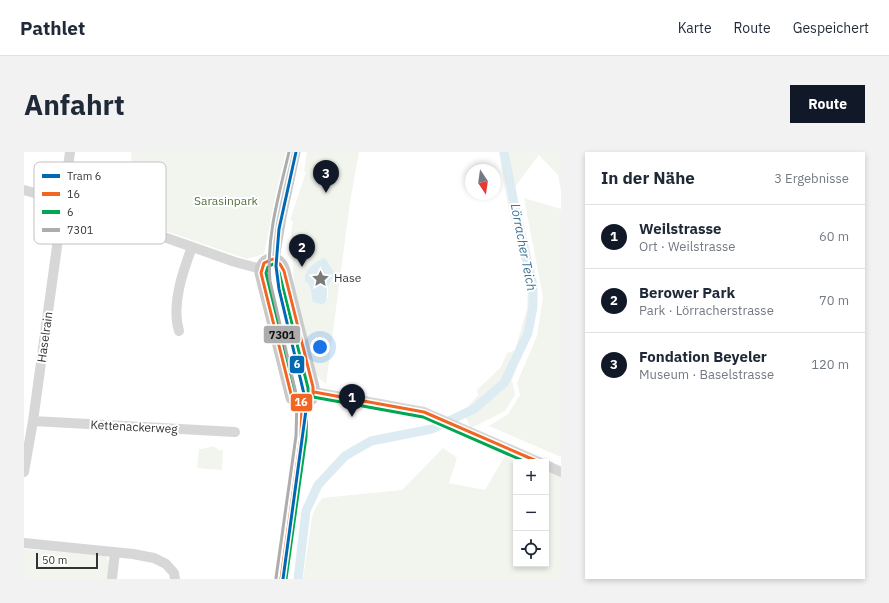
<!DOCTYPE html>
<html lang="de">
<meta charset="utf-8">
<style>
body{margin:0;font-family:"IBM Plex Sans",sans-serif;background:#f2f2f3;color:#1f2937}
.controls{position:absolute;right:12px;bottom:12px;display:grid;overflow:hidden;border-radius:0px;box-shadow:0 2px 6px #0003}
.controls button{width:36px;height:36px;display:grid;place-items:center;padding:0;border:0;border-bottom:1px solid #e0e1e3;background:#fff;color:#1f2937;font:20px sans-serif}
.compass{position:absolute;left:441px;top:12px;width:36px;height:36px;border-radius:50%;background:#fff;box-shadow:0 2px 6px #0003;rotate:167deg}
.scale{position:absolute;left:12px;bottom:10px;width:62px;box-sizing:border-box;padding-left:4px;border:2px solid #333;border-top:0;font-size:11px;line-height:14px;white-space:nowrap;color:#333;-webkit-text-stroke:3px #fff;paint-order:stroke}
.you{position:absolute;left:296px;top:195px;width:14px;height:14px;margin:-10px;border:3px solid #fff;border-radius:50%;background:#1a73e8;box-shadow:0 0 0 6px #1a73e833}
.badge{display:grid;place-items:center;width:26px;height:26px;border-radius:50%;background:#111827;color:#fff;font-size:13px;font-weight:700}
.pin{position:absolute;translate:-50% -33px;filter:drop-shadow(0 1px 2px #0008)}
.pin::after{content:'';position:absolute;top:21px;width:14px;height:12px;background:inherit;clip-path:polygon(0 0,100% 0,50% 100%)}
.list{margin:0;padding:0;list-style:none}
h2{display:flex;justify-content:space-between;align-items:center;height:52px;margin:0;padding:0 16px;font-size:17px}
h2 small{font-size:13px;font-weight:400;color:#747a83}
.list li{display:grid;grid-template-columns:26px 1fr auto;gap:12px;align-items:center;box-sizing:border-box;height:64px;padding:0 16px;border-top:1px solid #e0e1e3}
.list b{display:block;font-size:15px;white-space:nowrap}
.list p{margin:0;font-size:13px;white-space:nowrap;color:#747a83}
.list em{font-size:13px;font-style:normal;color:#747a83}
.icon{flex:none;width:22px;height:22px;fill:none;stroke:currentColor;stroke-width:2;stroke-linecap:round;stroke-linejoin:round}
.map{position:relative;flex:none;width:537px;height:427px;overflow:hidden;border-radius:0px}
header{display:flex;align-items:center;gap:24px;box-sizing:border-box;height:56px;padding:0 20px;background:#fff;border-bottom:1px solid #e0e1e3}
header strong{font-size:19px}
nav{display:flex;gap:22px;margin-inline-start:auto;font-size:14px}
.intro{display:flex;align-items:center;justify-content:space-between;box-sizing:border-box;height:96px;padding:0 24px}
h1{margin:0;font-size:28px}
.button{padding:10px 18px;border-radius:0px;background:#111827;color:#fff;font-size:14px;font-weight:700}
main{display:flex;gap:24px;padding:0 24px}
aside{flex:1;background:#fff;border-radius:0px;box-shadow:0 2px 6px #0003}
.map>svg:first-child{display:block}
.green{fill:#f1f5ed;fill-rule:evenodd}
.water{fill:#ddebf3}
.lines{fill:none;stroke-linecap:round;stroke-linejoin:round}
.canal{stroke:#ddebf3;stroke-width:9}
.minor{stroke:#d7d7d7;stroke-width:10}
.major{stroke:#cacaca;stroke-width:13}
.bus-1-casing{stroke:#fff;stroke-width:6}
.bus-2-casing{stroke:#fff;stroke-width:6}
.bus-3-casing{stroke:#fff;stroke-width:6}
.bus-1{stroke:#f26522;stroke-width:3}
.bus-2{stroke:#00a651;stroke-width:3}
.bus-3{stroke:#adadad;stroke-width:3}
.tram-1-casing{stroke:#fff;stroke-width:6}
.tram-1{stroke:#0069b4;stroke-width:3}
.labels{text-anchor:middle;stroke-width:4;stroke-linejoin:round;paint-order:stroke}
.park-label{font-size:12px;fill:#56703f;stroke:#fff}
.poi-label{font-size:12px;fill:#333;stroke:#fff;text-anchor:start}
.street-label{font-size:12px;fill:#333;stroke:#fff}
.water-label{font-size:13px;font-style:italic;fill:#3f7597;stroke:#fff}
.key{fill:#fff;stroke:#c2c2c2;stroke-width:1}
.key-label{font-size:11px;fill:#333}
.line-badge{stroke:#fff;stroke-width:1.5}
.badge-label{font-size:11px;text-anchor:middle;font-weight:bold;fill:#fff}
.pale-badge-label{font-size:11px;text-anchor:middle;font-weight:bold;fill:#111}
</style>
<header>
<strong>Pathlet</strong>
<nav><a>Karte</a><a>Route</a><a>Gespeichert</a></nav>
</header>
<div class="intro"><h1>Anfahrt</h1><a class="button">Route</a></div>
<main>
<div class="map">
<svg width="537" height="427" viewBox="0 0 537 427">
<rect width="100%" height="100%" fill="#fff"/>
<path class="green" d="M107,0H262L240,102L223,107L110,68Z
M283,0H335L326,50L302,232L295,226L292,222L270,134L267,80L269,69L266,68L282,20L280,19ZM304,110L309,128L304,133V146L287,144C287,138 287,133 281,129V124Z
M475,0H537V39L534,23L515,3L490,36L513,143L511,160L500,197L488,228L491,243L481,259L447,276L439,260L454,243L453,238L477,215L483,201L491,198L503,157L504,130L491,86L480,33Z
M500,46L537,57V305L465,274L484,262L496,243L493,231L513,184L519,145Z
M186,294L193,296L194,298H199L198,318L173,316L175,297H180L181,296H185Z
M419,296L433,306L425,331L461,338L485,297L515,310H492V412H522V313L537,320V427H279L288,365L291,357L298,346L378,338Z
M0,397L82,404L86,411L84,427H0Z"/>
<path class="water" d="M300,106C305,110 306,116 311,121C309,128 306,129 304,135C302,140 304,145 301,151L297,152L289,150C286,143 289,134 281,129C280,117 290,111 300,106Z"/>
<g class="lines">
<path class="canal" d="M274,427L282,359L294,333L321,304L347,289L408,277L450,257L480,231L504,181L509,155V133L490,51L480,0"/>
<path class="minor" d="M0,38L29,46L211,110L237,117
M155,179C147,153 159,119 168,95
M290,240L400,260L515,310
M9,269L211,280
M522,313L537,320
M0,320L9,269L46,0
M0,391L109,402L130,406L142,412L150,421L151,427
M88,427L91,400"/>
<path class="major" d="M249,107C256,109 258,113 260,119L289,235V244C284,252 275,253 268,246L237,121C237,113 241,108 249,107Z
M249,107L256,65L270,0
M257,427L277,284L278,251"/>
<defs>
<path id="bus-1" d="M249,107L256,112L260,119L289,235V244C283,252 275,252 268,246L237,121L240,111Z
M290,240L400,260L515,310
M257,427L277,284L278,251"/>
<path id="bus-2" d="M249,112L252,115L255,120L284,236V242C280,246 277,246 272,243L242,121L244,115Z
M289,245L399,265L502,310
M262,427L282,285L283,251"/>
<path id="bus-3" d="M252,426L272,284L273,246L246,129C242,85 255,43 265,0"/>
</defs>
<use href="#bus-1" class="bus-1-casing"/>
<use href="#bus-2" class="bus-2-casing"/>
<use href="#bus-3" class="bus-3-casing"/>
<use href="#bus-1" class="bus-1"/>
<use href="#bus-2" class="bus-2"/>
<use href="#bus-3" class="bus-3"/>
<defs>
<path id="tram-1" d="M259,427L282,258L280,242L255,137L252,114L255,77L272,0"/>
</defs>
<use href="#tram-1" class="tram-1-casing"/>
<use href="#tram-1" class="tram-1"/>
</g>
<defs>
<symbol id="sight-bare" viewBox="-9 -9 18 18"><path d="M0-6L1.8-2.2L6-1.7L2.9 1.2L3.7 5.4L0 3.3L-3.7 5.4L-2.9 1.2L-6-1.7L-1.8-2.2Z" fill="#7a7a7a" stroke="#fff" stroke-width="2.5" paint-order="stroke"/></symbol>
</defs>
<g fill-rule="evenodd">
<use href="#sight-bare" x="284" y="114" width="25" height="25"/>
</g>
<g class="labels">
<g class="park-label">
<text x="202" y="53">Sarasinpark</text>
</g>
<g class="poi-label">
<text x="310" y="130">Hase</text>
</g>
<g class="street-label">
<text transform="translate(21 185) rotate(-82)" y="4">Haselrain</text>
<text transform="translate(110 275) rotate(3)" y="4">Kettenackerweg</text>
</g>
<g class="water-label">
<text transform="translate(500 95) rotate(79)" y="5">Lörracher Teich</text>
</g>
</g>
<rect x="10" y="10" width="132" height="82" rx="6" class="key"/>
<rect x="18" y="22" width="18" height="4" fill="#0069b4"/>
<rect x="18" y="40" width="18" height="4" fill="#f26522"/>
<rect x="18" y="58" width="18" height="4" fill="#00a651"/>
<rect x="18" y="76" width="18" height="4" fill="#adadad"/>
<g class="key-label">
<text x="43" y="28">Tram 6</text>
<text x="43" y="46">16</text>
<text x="43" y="64">6</text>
<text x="43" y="82">7301</text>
</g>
<g class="line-badge">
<rect x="239" y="173" width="38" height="19" rx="4" fill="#adadad"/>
<rect x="265" y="203" width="16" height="19" rx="4" fill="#0069b4"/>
<rect x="266" y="241" width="23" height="19" rx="4" fill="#f26522"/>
</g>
<g class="badge-label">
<text x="273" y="216">6</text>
<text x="277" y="254">16</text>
</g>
<g class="pale-badge-label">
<text x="258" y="187">7301</text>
</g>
</svg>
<div class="controls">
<button>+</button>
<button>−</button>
<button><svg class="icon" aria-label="locate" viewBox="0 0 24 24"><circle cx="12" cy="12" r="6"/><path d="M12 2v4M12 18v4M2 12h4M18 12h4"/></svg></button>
</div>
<svg class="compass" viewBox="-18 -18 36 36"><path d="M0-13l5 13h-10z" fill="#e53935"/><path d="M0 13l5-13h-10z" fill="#747a83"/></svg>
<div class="scale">50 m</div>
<div class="you"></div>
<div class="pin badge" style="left:328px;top:265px">1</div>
<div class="pin badge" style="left:278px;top:115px">2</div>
<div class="pin badge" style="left:302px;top:41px">3</div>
</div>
<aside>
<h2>In der Nähe<small>3 Ergebnisse</small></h2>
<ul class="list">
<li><span class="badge">1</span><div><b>Weilstrasse</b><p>Ort · Weilstrasse</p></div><em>60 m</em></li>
<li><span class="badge">2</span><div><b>Berower Park</b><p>Park · Lörracherstrasse</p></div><em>70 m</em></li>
<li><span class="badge">3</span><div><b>Fondation Beyeler</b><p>Museum · Baselstrasse</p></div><em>120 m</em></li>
</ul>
</aside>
</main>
